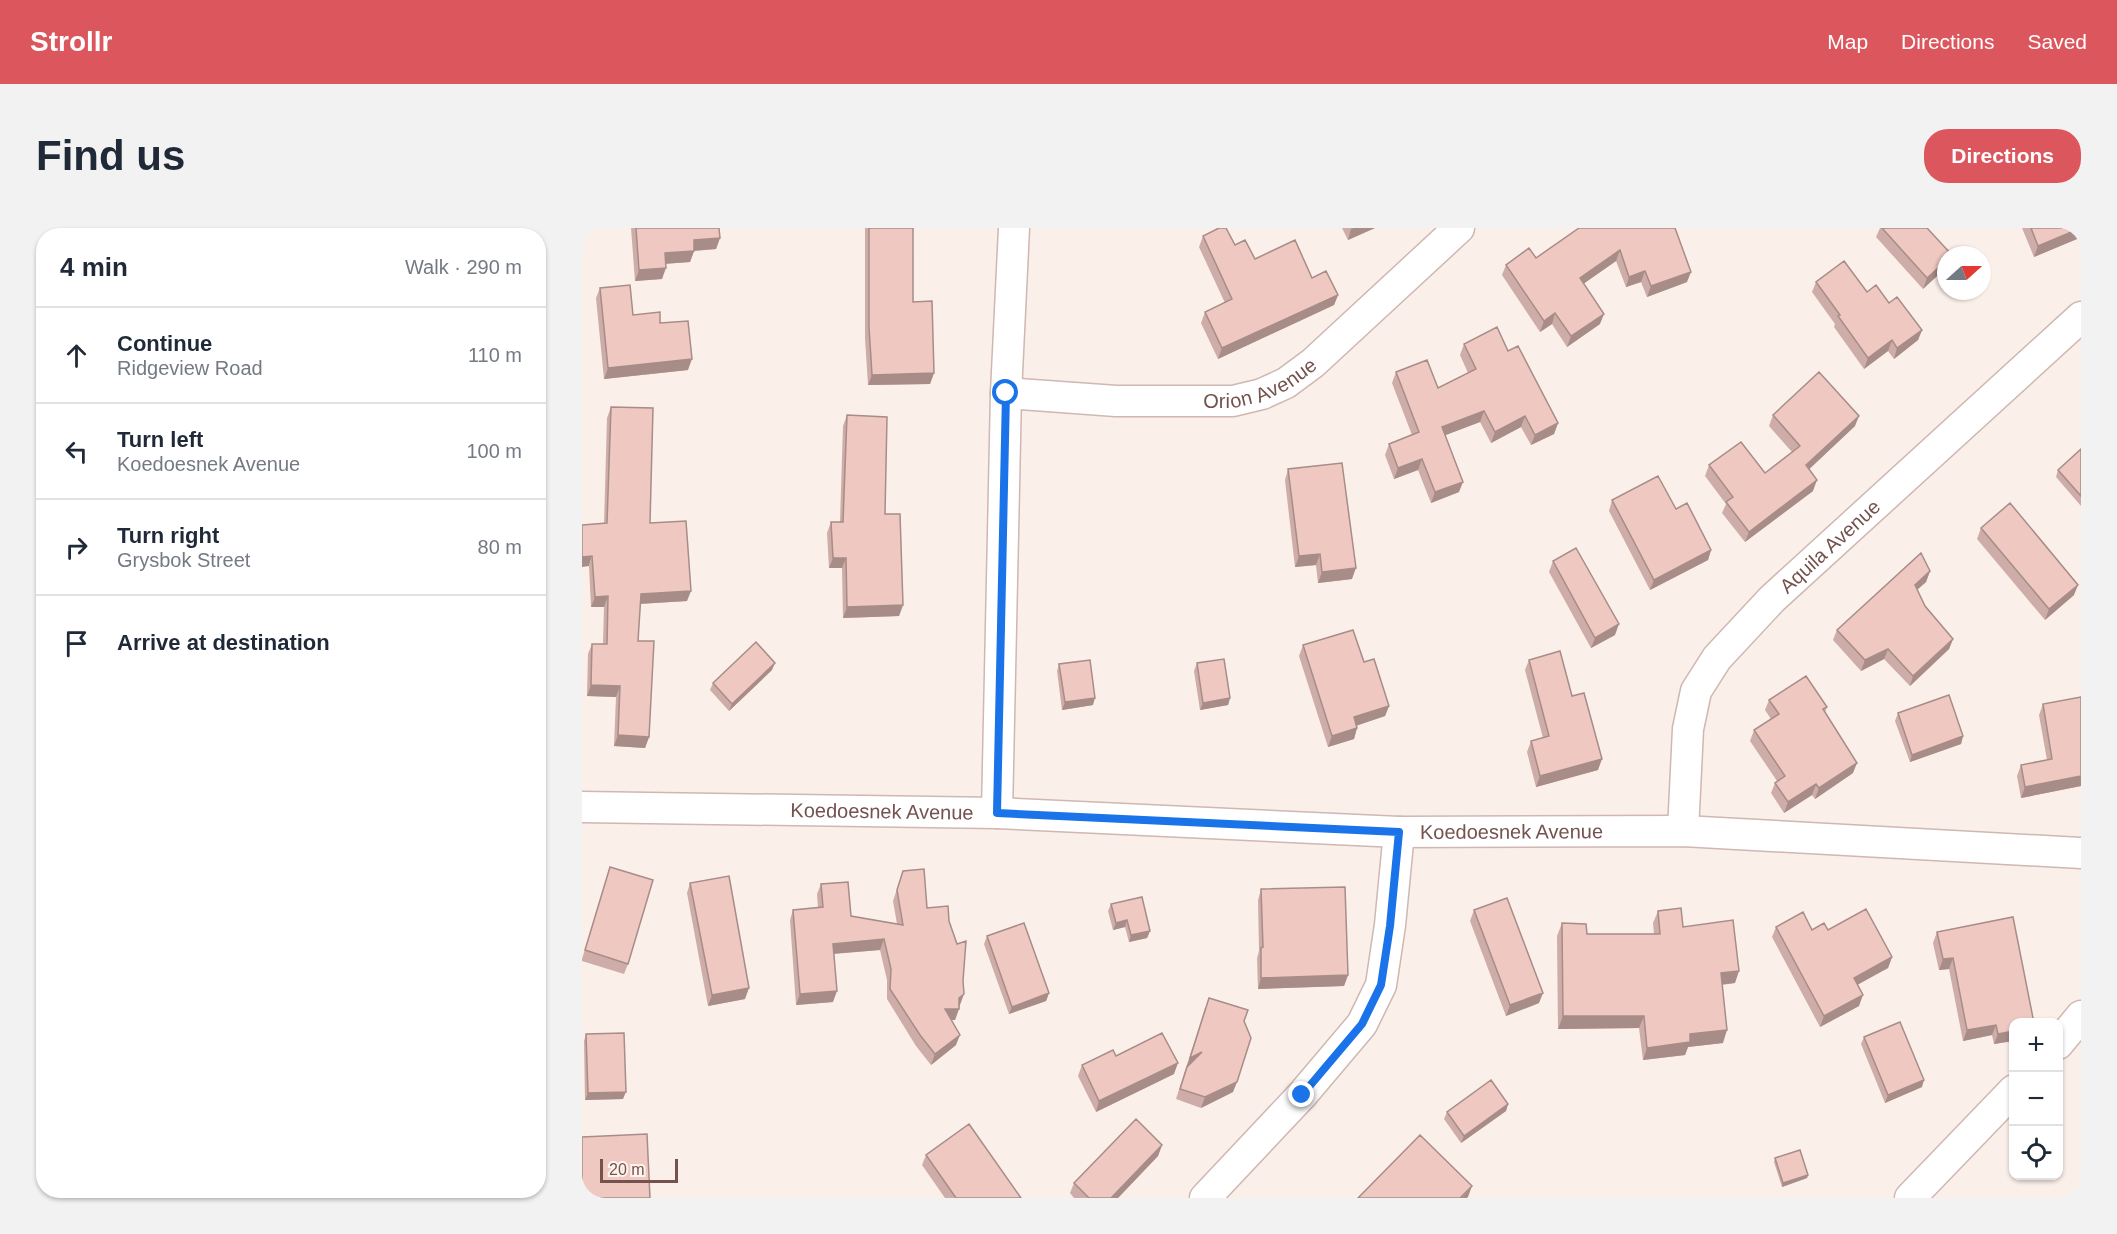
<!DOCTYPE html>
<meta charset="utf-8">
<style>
body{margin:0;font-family:Helvetica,sans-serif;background:#f2f2f3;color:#1f2937}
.controls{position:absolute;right:18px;bottom:18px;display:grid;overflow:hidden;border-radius:12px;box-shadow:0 2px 4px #0004}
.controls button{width:54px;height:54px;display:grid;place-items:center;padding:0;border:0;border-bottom:2px solid #e0e1e3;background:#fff;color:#1f2937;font:30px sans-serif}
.compass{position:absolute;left:1355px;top:18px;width:54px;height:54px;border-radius:50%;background:#fff;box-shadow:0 2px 4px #0004;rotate:69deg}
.scale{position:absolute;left:18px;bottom:15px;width:78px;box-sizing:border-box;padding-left:6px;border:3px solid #74524e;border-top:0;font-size:16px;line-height:21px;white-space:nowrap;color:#74524e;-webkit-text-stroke:4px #fef4ef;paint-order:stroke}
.stop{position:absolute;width:18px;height:18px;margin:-14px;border:4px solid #1a73e8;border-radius:50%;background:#fff}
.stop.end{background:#1a73e8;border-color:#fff;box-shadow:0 2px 6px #0008}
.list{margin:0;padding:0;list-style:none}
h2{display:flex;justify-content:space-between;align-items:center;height:78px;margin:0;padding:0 24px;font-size:26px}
h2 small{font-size:20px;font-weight:400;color:#747a83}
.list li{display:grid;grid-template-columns:39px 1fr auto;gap:18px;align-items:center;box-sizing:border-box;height:96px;padding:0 24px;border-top:2px solid #e0e1e3}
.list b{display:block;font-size:22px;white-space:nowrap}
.list p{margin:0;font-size:20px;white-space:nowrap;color:#747a83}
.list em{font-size:20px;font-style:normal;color:#747a83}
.icon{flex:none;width:33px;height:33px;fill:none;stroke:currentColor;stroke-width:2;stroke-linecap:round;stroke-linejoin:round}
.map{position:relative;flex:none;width:1499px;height:970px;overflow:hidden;border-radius:24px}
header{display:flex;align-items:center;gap:36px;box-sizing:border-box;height:84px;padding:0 30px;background:#dc575d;color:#fff}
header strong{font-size:28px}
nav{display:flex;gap:33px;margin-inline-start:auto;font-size:21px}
.intro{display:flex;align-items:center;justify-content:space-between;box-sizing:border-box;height:144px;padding:0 36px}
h1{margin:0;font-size:42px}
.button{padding:15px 27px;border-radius:24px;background:#dc575d;color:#fff;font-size:21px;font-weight:700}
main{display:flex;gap:36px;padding:0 36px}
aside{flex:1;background:#fff;border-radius:24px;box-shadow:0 2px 4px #0004}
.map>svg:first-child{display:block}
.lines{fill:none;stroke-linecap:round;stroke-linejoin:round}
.minor-casing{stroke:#cfb7b2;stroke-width:33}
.minor{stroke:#fff;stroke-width:30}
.wall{fill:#ceaca7}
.shaded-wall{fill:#a78c88}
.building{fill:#efc8c2;stroke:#a78c88;stroke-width:1.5}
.route{stroke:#1a73e8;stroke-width:8}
.labels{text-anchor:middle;stroke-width:4.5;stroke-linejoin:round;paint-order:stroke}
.street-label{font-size:20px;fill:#74524e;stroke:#fef4ef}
</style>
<header>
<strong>Strollr</strong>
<nav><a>Map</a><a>Directions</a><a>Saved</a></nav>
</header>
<div class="intro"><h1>Find us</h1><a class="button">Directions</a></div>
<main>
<aside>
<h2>4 min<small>Walk · 290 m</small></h2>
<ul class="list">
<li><svg class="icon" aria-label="ahead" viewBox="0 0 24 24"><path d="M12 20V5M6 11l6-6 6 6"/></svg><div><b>Continue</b><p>Ridgeview Road</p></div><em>110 m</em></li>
<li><svg class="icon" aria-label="left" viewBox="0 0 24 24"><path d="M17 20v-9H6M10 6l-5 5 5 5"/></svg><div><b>Turn left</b><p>Koedoesnek Avenue</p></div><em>100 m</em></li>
<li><svg class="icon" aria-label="right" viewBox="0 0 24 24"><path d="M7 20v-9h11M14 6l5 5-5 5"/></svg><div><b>Turn right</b><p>Grysbok Street</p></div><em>80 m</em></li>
<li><svg class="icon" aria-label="arrive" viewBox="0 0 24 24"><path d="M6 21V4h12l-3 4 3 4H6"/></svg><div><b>Arrive at destination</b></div></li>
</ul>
</aside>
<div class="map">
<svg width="1499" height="970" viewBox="0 0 1499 970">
<rect width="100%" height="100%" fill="#fbefe9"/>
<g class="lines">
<defs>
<g id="minor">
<path id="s1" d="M424,165L534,173H651L680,166L704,155L731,135L877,0"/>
<path id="s2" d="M0,579L415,585L817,604L1101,603L1499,625"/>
<path d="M415,585L424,165L432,0"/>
<path id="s3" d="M1101,603L1106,501L1114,463L1135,430L1190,371L1499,89"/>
<path d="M1476,816L1499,788"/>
<path d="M623,970L720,867L780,796L799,757L808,697L817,604"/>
<path d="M1328,970L1432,862"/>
</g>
</defs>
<use href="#minor" class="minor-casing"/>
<use href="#minor" class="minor"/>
</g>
<path class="wall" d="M49,0H137L138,10L134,21L112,23L108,34L83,36L80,51L53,53Z
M283,0H331V74L352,145L348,156L286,157L283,110Z
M760,0H793L766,12Z
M997,0L1105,54L1065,69L1059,54L1044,59L1034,33L1001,56L1018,96L985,119L970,96L958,104L920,47L924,37L954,30Z
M1298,0H1345L1370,27L1341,61L1294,9Z
M1440,0H1499L1495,11L1452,29Z
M621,8L653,17L673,31L730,50L756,67L752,77L636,131L619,95L623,84L643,75L617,19Z
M1234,54L1285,64L1307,75L1340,102L1336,112L1312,131L1306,123L1282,141L1252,99L1253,96L1230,64Z
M18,60L51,87L78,95L106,142L22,151L14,70Z
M882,116L926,123L976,195L972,206L949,217L939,199L909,215L898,194L863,207L877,264L849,275L836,242L812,251L803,227L807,216L830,207L810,155L814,144L856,160L886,145L878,127Z
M29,179L68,295L105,373L58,376L56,413L67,509L63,520L32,518L34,469L5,468L6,426L10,416H21L22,379H9L7,338L22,296L25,190Z
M265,187L303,286L321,377L317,388L261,390L260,340H247L245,305L249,294H258L261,198Z
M1191,187L1273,198L1227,241L1231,263L1163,314L1140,285L1144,276L1123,248L1127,237L1183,245L1210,224L1187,198Z
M1499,221V278L1474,249L1476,242Z
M706,241L770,351L736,355L734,337L713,339L703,252Z
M1030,272L1094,281L1129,322L1126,332L1068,362L1027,283Z
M1399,300L1492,367L1463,392L1395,311Z
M971,333L1033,407L1009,420L967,344Z
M1348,343L1344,354L1335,362L1343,378L1371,411L1367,421L1328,458L1302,431L1279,443L1251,412L1255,402Z
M721,417L782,434L807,478L803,488L775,497V500L772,511L746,519L717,428Z
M947,432L990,468L1016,542L954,559L945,524L949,513L961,510L943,442Z
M615,435L648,470L646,477L618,482L612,443Z
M477,436L511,477L480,482L475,443Z
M190,442L147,483L128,462L131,455Z
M1187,472L1245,479L1243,484L1271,545L1233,571L1230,567L1202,585L1189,565L1193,555L1195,553L1168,513L1172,502L1189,491L1183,482Z
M1461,476L1499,558L1439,570L1435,548L1439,537L1465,532L1457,487Z
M1316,485L1381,508L1379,516L1328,534L1313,493Z
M28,639L46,736L42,746L0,733V731Z
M321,643L345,680L367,693L378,777L373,792H369L374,817L349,837L334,818L305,771V752L298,722L252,726L251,774L214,777L208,692L211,682L236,680L235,666L239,656L269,688L315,696L311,673Z
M108,655L163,771L126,778L105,665Z
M679,661L766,747L762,758L676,761L675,730L677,723L676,672Z
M529,676L568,703L565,710L547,714L543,699L531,702L526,683Z
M892,682L957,775L924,788L888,693Z
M1076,683L1101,699L1153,755L1140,757L1141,815L1106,819L1103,827L1061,832L1057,800L976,801L975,708L980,695L1005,706H1072L1071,695Z
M1194,699L1230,702H1246L1310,729L1306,740L1275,756L1277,778L1238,799L1190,709Z
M1355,704L1431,795V813L1412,816L1410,807L1381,813L1367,741L1357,742L1351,715Z
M405,708L467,765L464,773L427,786L402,716Z
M623,780L662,793L651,864L619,880L594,871Z
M4,806L41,871L3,872L2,813Z
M1282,809L1340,859L1303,875L1279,816Z
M534,828L592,846L514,884L496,848L500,837Z
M926,876L924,883L879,915L862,891L865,884Z
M580,917L576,928L536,970H492L488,965L492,955Z
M344,927L439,970H363L340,937Z
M1193,930L1226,947L1225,950L1200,959L1192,934Z"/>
<path class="shaded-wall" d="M772,0H793L766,12L769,1Z
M1499,0L1495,11L1452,29L1456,18Z
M138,10L134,21L108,23L112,12Z
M1038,22L1034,33L994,61L998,50Z
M112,23L108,34L79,36L83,25Z
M1364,33V40L1341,61L1345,50Z
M84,40L80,51L53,53L57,42Z
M1063,43L1059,54L1044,59L1047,49Z
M1109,44L1105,54L1065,69L1069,58Z
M756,67L752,77L636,131L640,120Z
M973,85L970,96L958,104L962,93Z
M1022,86L1018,96L985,119L989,108Z
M1340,102L1336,112L1312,131L1315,120Z
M1310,112L1306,123L1282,141L1286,130Z
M110,131L106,142L22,151L26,140Z
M352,145L348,156L286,157L290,147Z
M902,183L898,194L856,210L860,199Z
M943,188L939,199L909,215L913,204Z
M1277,188L1273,198L1220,248L1224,237Z
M976,195L972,206L949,217L953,207Z
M840,231L836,242L812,251L816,240Z
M1235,252L1231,263L1163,314L1167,304Z
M881,254L877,264L849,275L853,264Z
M1129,322L1126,332L1068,362L1072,352Z
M738,326L734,337L713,339L717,328Z
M10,328L7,338L0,339V329Z
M251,330H264L260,340H247Z
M774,340L770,351L736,355L740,344Z
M1348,343L1344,354L1329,367L1333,357Z
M1496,357L1492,367L1463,392L1467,381Z
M109,363L105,373L55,376L59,366Z
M26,368L22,379H9L13,369Z
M321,377L317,388L261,390L265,379Z
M1037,396L1033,407L1009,420L1013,410Z
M1371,411L1367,421L1328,458L1331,448Z
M1306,421L1302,431L1279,443L1283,432Z
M193,435L190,442L147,483L150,476Z
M9,457L38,458L34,469L5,468Z
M513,470L511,477L480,482L483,474Z
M648,470L646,477L618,482L621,475Z
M807,478L803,488L768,500L772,489Z
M775,500L772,511L746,519L750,508Z
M36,507L67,509L63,520L32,518Z
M1381,508L1379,516L1328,534L1330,527Z
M1020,531L1016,542L954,559L958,548Z
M1275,535L1271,545L1233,571L1237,560Z
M1499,548V558L1439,570L1443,559Z
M1234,556L1230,567L1202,585L1206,574Z
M545,692L543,699L531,702L534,695Z
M568,703L565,710L547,714L549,707Z
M302,711L298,722L247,726L251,716Z
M1310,729L1306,740L1268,761L1272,750Z
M1371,730L1367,741L1357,742L1361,731Z
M1157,743L1153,755L1134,757L1139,745Z
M766,747L762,758L676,761L679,750Z
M167,760L163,771L126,778L130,767Z
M255,763L251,774L214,777L218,766Z
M467,765L464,773L427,786L430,779Z
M961,765L957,775L924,788L928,777Z
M382,766L378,777L373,781L377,770Z
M1281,767L1277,778L1238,799L1242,788Z
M363,781H377L373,792H359Z
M981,788H1062L1057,800L976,801Z
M1414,797L1410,807L1381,813L1385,802Z
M1145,802L1141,815L1106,819L1103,827L1061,832L1065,820L1108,806Z
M1431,803V813L1412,816L1416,806Z
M378,807L374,817L349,837L353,826Z
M620,824L604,840L608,830Z
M596,835L592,846L514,884L517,873Z
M1342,852L1340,859L1303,875L1306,867Z
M655,854L651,864L619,880L623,869Z
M44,864L41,871L3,872L6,865Z
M926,876L924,883L879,915L882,908Z
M580,917L576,928L536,970H529Z
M1226,947L1225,950L1200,959L1201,955Z
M890,958L886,969L885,970H879Z"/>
<path class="building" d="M54,0H137L138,10L112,12V23L83,25L84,40L57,42Z
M287,0H331V74L350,73L352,145L290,147L287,99Z
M637,0H644L653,17L663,12L673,31L713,12L730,50L744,43L756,67L640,120L623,84L650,71L621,8Z
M997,0H1093L1109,44L1069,58L1063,43L1047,49L1038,22L998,50L1022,86L989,108L973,85L962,93L924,37L947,20L954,30Z
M1300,0H1345L1370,27H1364V33L1345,50Z
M1449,0H1499L1456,18Z
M1262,33L1285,64L1294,57L1307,75L1315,69L1340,102L1315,120L1310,112L1286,130L1256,88L1258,87L1234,54Z
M48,57L51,87L78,84V95L106,93L110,131L26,140L18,60Z
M915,99L926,123L936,118L976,195L953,207L943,188L913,204L902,183L860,199L881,254L853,264L840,231L816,240L807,216L837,204L814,144L845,132L856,160L894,141L882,116Z
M1237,144L1277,188L1224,237L1235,252L1167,304L1144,274L1151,269L1127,237L1159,214L1183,245L1218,218L1191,187Z
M29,179L71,180L68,295L104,293L109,363L59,366L56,413H72L67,509L36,507L38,458L9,457L10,416H25L26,368L13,369L10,328L0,329V297L25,295Z
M265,187L305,189L303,286H318L321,377L265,379L264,330H251L249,294H261Z
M1499,221V268L1476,242Z
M760,235L774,340L740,344L738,326L717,328L706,241Z
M1076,248L1094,281L1105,275L1129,322L1072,352L1030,272Z
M1428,275L1496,357L1467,381L1399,300Z
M994,320L1037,396L1013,410L971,333Z
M1339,325L1348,343L1333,357L1343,378L1371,411L1331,448L1306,421L1283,432L1255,402Z
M771,402L782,434L792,431L807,478L772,489L775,500L750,508L721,417Z
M174,414L193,435L150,476L131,455Z
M978,423L990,468L1002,465L1020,531L958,548L949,513L967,508L947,432Z
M642,431L648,470L621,475L615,435Z
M508,432L513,470L483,474L477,436Z
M1224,448L1245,479L1241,481L1275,535L1237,560L1234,556L1206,574L1193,555L1203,548L1172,502L1197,486L1187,472Z
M1367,467L1381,508L1330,527L1316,485Z
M1499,469V548L1443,559L1439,537L1470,531L1461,476Z
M28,639L71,652L46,736L3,722Z
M342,641L345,680L366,678L367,693L375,716L384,713L381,753L382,766L377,770V781H363L378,807L353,826L338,807L308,761L309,741L302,711L251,716L255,763L218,766L211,682L241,679L239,656L266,654L269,688L321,697L315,662L321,643Z
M147,648L167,760L130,767L108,655Z
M763,659L766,747L679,750V720L681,719L679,661Z
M560,669L568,703L549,707L545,692L534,695L529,676Z
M925,670L961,765L928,777L892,682Z
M1099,680L1101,699L1151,692L1157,743L1139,745L1145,802L1108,806V814L1065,820L1062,788H981L980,695L1004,696L1005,706H1078L1076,683Z
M1284,681L1310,729L1272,750L1281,767L1242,788L1194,699L1221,684L1230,702L1242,695L1246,702Z
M1431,689L1452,795H1431V803L1416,806L1414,797L1385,802L1371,730L1361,731L1355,704Z
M442,695L467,765L430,779L405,708Z
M627,770L666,782L662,793L669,810L655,854L623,869L598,861L605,839L620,824L608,830Z
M1318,794L1342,852L1306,867L1282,809Z
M42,805L44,864L6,865L4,806Z
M580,805L596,835L517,873L500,837L531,822L534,828Z
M909,852L926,876L882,908L865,884Z
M554,891L580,917L529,970H507L492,955Z
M387,896L439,970H374L344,927Z
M65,906L68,970H0V909Z
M838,907L890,958L879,969L880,970H776Z
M1218,922L1226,947L1201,955L1193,930Z"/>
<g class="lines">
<path class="route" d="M424,165L415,585L817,604L808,698L799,757L780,796L720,867"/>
</g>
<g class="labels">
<g class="street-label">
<text dy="7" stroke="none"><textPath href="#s1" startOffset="258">Orion Avenue</textPath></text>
<text dy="7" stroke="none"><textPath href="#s3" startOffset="339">Aquila Avenue</textPath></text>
<text dy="7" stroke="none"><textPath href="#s2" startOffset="300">Koedoesnek Avenue</textPath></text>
<text dy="7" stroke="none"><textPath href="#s2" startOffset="930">Koedoesnek Avenue</textPath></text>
</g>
</g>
</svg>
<div class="controls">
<button>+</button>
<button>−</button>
<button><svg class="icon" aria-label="locate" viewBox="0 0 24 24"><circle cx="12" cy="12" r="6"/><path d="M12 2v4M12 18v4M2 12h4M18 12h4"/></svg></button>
</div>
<svg class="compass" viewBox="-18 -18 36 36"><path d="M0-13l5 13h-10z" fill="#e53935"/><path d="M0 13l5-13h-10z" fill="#747a83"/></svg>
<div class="scale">20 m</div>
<div class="stop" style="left:424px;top:165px"></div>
<div class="stop end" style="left:720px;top:867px"></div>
</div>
</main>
